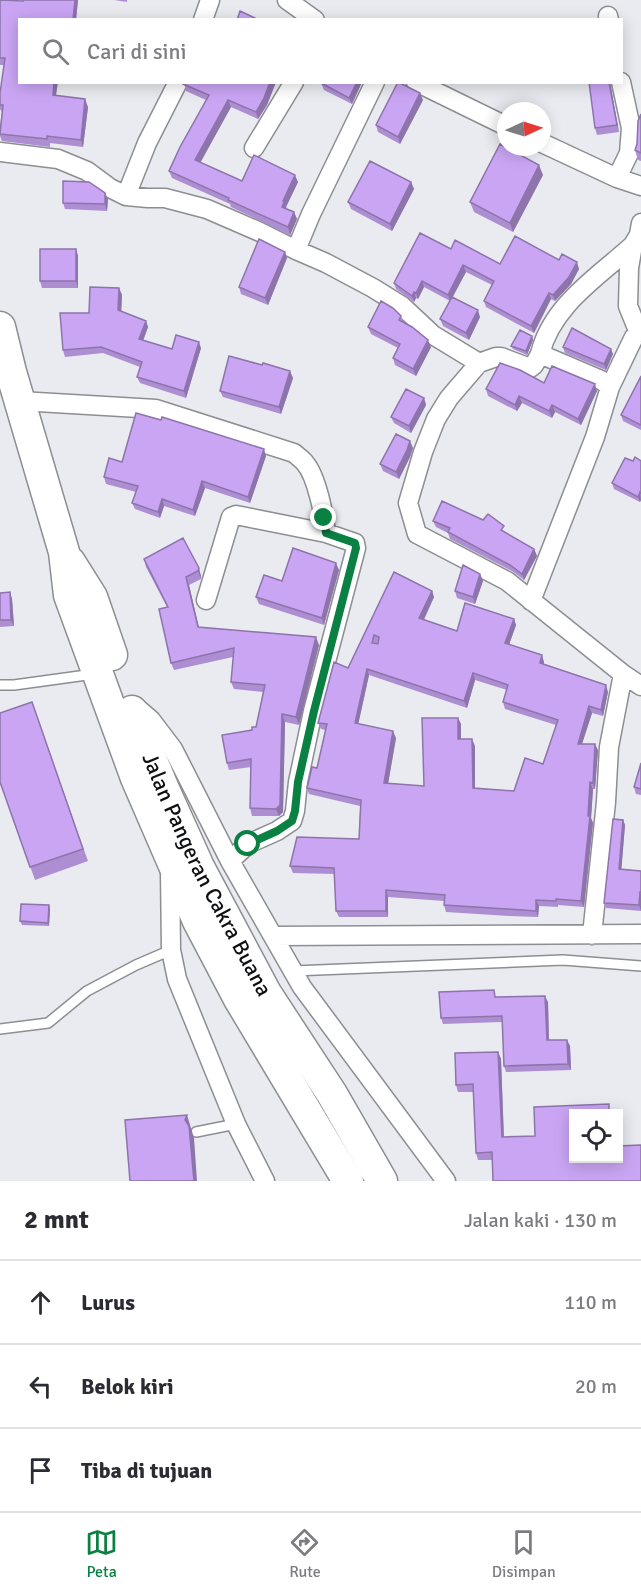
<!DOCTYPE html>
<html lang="id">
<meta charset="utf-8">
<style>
body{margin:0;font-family:Signika,sans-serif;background:#f7f7f7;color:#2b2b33}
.controls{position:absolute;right:18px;bottom:18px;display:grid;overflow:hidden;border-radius:0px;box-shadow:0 3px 15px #0003}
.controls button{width:54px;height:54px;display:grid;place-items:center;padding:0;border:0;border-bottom:2px solid #e1e1e2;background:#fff;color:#2b2b33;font:30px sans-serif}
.compass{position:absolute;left:497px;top:102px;width:54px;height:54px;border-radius:50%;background:#fff;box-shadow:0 3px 15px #0003;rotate:86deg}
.stop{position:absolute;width:18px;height:18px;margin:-14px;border:4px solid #0b8043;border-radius:50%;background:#fff}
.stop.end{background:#0b8043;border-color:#fff;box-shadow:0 2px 6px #0008}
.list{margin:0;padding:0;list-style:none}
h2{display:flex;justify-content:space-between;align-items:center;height:78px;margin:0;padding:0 24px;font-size:26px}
h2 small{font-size:20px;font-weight:400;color:#7c7c81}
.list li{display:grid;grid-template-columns:39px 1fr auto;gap:18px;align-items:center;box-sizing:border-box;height:84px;padding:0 24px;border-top:2px solid #e1e1e2}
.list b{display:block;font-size:22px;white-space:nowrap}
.list em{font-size:20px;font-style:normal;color:#7c7c81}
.icon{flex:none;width:33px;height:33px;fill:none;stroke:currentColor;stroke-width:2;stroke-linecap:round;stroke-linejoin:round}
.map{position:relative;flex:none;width:641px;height:1181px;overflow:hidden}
.search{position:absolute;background:#fff;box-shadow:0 3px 15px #0003;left:18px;right:18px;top:18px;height:66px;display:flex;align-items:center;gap:15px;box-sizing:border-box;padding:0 21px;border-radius:0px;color:#7c7c81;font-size:22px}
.sheet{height:330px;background:#fff}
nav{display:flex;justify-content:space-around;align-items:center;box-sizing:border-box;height:84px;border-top:2px solid #e1e1e2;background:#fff;font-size:16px;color:#7c7c81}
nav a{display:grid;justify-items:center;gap:3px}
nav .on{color:#0b8043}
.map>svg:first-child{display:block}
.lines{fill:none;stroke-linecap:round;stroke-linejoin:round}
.lane-casing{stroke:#8c8e92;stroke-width:12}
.street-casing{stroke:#8c8e92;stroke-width:21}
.primary-casing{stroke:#8c8e92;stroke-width:33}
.lane{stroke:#fff;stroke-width:9}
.street{stroke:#fff;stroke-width:18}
.primary{stroke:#fff;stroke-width:30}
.wall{fill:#ae8ed2;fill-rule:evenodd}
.shaded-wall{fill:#8d74ab}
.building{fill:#caa5f4;stroke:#8d74ab;stroke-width:1.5;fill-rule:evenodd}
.route{stroke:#0b8043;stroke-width:8}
.labels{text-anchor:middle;stroke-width:6;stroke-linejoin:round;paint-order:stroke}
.street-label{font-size:22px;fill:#0e0f11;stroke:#fff}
</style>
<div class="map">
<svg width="641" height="1181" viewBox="0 0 641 1181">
<rect width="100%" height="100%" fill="#e9ebf0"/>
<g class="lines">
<defs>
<path id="lane" d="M0,685H14L94,674
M293,971L563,960L641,966
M0,1029L48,1023L87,991L136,965L171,950
M196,1132L236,1124"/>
<path id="street" d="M287,0L315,20
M608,16L609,20
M203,20L210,0
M416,82L506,126
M542,143L617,178L641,186
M254,148L294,82
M0,152L58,159L87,171L110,188L126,196L148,198H165L207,209L260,232L296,250L326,263L373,288L402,306L433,335L479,363L496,357H501L530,368L534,365L540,354L601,380L610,387L595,437L531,601
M617,178L629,153L631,128L621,82
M126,196L147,143L178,82
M633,245L629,268L628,306L639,333
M296,250L311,214L375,82
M540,354C552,305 598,277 633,245L639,235L641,223
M479,363L449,398L436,419L423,452L408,503L417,534L507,581L623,674L641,686
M610,387L634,337L641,333
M20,401L156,409L294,453C297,456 302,459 305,463C317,477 324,515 326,533
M206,600L231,517L236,515L326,533L355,543L356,548L313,711L298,782L295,811L292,821L277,831L248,844L230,861
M136,707L151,720L173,749L230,861L302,987L446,1181
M170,872L171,950L177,979L236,1124L265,1181
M592,935L606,802L609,747L623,674
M273,936L641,934"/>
<g id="primary">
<path d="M0,327L11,372L64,552L69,595L136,778L198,921L239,999L348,1181"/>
<path d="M70,562L92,597L112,655"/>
<path id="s1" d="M132,711L163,787L199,867L266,993L332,1094L382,1181"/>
</g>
</defs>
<use href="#lane" class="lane-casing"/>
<use href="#street" class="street-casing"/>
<use href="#primary" class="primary-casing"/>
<use href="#lane" class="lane"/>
<use href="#street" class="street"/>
<use href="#primary" class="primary"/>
</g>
<path class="wall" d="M0,0L23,1V0H78L76,20H20L56,96L88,107L83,147L50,143V147L2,141L0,136V126L2,112L0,109V93L4,65H0Z
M114,0H127V2Z
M184,82H276L267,105L258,119L231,107L200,162L242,181L298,182L286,207L287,209L294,212L297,219L290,235L231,207L230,204L172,178L169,171L206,100L186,91Z
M362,82L352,104L324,90L321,83Z
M610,84L619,132L597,135L595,128Z
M423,100L400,144L378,132L376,125Z
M641,114V161L638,160L635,150L637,144Z
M543,175L513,232L474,212L470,202Z
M411,182L414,189L392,231L351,209L348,202Z
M105,193L108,199L107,211L65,209L63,203Z
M76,249L78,256V288H42L40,281Z
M451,249L500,264L559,260L579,269L571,284L555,301L551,299L534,333L486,307L484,301L492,285L466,272L453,297L480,317L469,340L443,326L440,319L450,301L424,287L418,299L416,298L414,302L396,289L394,283Z
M285,252L287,258L268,305L241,294L239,287Z
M119,288L122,295L121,311L146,321L148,327L143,341L172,349L201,348L186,398L140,383L137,377L140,367L103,353L65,357L63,350L89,313Z
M401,316L403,322L431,347L416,376L395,365L393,358L398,348L371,334L368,327Z
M532,336L533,340L527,355L513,349L511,346Z
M563,347L613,354L606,370L565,353Z
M262,365L293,378L281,414L223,397L220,391Z
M641,376V430L623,421L621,415Z
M544,383L597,391L581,425L555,412L552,418L522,403L517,411L488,396L486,389Z
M424,398L426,405L411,433L394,423L391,417Z
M413,448L410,457L399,479L383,471L380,464Z
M266,456L250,503L205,488L195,516L164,506L160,518L135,509L132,503L136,492L106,484L104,477L122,462Z
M633,461H641V500L640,502L614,489L612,483Z
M433,521L506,533L534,549L537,556L524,580L512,571L450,539L448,533L436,527Z
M183,538L201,576V579L189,585L199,627L319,645L299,725L285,722L283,812L279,816H252L250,808L251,767L229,770L227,763L252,730L256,727L263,692L234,689L231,682L233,657L174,670L171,663L167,607L146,567L144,559Z
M339,570L324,625L259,604L256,597L282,581Z
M394,572L432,591L434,597L424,620L457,631L514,619L516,625L509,645L544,662V664L608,692L603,716L592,713L582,744L598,750L595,789H593L591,818L593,823L584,907L558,905V907L539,906L538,917L509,916L446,912L444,905V901L388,897V917H339L336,911L335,874L293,873L290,866L359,839L360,806L309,794L307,788L317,768L325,730L321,729L318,723L348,668ZM369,675L467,708L475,680L507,690L503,702L505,709L556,725L543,764L514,791L475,788V746L461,739V724L458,718L424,786L388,783L396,738L358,724Z
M480,574L483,581L475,604L457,598L455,591Z
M10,592L12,599L14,626L0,627V593Z
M32,702L88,861L35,880L0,782Z
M641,763V795L636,794L634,787Z
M623,820L625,825L621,869L641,871V911L606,908L604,903Z
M49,905L50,909L49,926L22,925L20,921Z
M497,997L548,1002L549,1040H567L570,1046L571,1070L506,1072L504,1066L502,1022L443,1024L441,1018Z
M498,1052L501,1059L504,1137L535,1136L612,1111L492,1160H478L476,1153L473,1092H458L456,1085Z"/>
<path class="shaded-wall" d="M75,0H78L76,20H73Z
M54,82H58L55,103L53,95Z
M270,82H276L267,105L258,119L256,112Z
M357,82H362L352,104L349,98Z
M609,82H610L619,132L617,125Z
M420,93L423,100L400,144L398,137Z
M85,99L88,107L83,147L81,140Z
M228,100L231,107L198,167L195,160Z
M539,165L543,175L513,232L510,223Z
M295,175L298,182L286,207L287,209L282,207L283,201Z
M411,182L414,189L392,231L390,224Z
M105,193L108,199L107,211L105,204Z
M294,212L297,219L290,235L288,227Z
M76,249L78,256V288L76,281Z
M285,252L287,258L268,305L265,298Z
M577,262L579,269L571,284L555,301L553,295Z
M463,265L466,272L450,301L448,295Z
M422,281L424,287L418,299L416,293Z
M119,288L122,295L121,317L118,310Z
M414,292L416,298L414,302L412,296Z
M549,293L551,299L534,333L531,326Z
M478,310L480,317L469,340L466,333Z
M146,321L148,327L141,346L139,339Z
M532,336L533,340L527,355L526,351Z
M428,340L431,347L416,376L413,369Z
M199,342L201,348L186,398L184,391Z
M611,349L613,354L606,370L604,364Z
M290,371L293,378L281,414L279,407Z
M595,384L597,391L581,425L578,419Z
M519,396L522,403L517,411L515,405Z
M424,398L426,405L411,433L409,426Z
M552,405L555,412L552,418L549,411Z
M410,441L413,448L410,457L399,479L396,472Z
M264,449L266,456L250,503L248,497Z
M202,481L205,488L195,516L193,510Z
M640,492L641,500L640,502L638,497Z
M162,499L164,506L160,518L158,512Z
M534,549L537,556L524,580L522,574Z
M336,563L339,570L324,625L322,618Z
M199,568L201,576V579L198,571Z
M480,574L483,581L475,604L473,597Z
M186,577L189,585L200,634L198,627Z
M432,591L434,597L421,625L419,618Z
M10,592L12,599L14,626L11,620Z
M514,619L516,625L507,650L505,643Z
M316,637L319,645L299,725L296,717Z
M542,655L544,662L542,669L540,663Z
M367,669L369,675L357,730L355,723Z
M473,673L475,680L467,708L464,701Z
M606,685L608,692L603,716L601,710Z
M589,706L592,713L580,750L578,744Z
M282,714L285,722L283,812L279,816L276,809Z
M458,718L461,724V746L458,739Z
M393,731L396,738L387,790L384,783Z
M472,739L475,746V795L473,788Z
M595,744L598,750L595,789L593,783Z
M590,782L593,789L591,818L593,823L584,907L581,901Z
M623,820L625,825L621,875L619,869Z
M386,890L388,897V917L386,911Z
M640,892L641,895V911L639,905Z
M536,900L539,906L538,917L536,911Z
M49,905L50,909L49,926L48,923Z
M545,996L548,1002L549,1047L547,1040Z
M567,1040L570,1046L571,1070L568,1064Z
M498,1052L501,1059L504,1144L502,1137Z
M187,1115L194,1138L197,1181H194L185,1120Z"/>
<path class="building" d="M0,0L23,1V0H75L73,20H20V82H54L53,95L85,99L81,140L47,136V139L0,134L3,105H0V93L5,58H0Z
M240,11L255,18V20H237Z
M184,82H270L264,98L256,112L228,100L195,160L242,181L254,155L295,175L283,201L284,202L282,207L294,212L288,227L228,200L229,198L169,171L180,147L209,95L183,84Z
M322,82H357L349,98L321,83Z
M398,82L420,93L398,137L376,125Z
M589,82H609L617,125L595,128Z
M641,114V153L635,150L637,144L638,121Z
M500,144L539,165L510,223L470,202Z
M370,161L411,182L390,224L348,202Z
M63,181L89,182L105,193V204L63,203Z
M420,233L451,249L455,240L500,264L515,236L559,260L562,254L577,262L569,277L553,295L549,293L531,326L484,301L494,281L463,265L448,295L422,281L416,293L414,292L412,296L394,283Z
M259,239L285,252L265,298L239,287Z
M40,249H76V281H40Z
M90,287L119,288L118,310L146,321L139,339L172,349L176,335L199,342L184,391L137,377L142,362L101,347L63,350L60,313H89Z
M452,297L478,310L466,333L440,319Z
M381,301L393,308L401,316L399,320L412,327L428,340L413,369L393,358L400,344L368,327Z
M572,328L611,349L604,364L563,347Z
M520,330L532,336L526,351L511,346Z
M229,356L262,365L263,363L290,371L279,407L220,391Z
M500,363L520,370L544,383L552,366L595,384L578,419L552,405L549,411L519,396L515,405L486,389Z
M641,376V425L621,415Z
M406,389L424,398L409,426L391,417Z
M136,413L161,420L162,417L264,449L248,497L202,481L193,510L162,499L158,512L132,503L138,486L104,477L109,458L122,462Z
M396,434L410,441L407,450L396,472L380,464Z
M635,457L641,461V493L640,492L638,497L612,483L625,458L633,461Z
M442,501L483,520L488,514L504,526L501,530L534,549L522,574L510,565L448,532L450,528L433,521Z
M183,538L199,568L198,571L186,577L198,627L316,637L296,717L282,714L280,805L276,809L250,808L251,759L227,763L222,735L252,730V727H256L265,685L231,682L234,648L171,663L159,609L168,607L144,559Z
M293,548L336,563L322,618L256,597L264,575L282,581Z
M463,565L480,574L473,597L455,591Z
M394,572L432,591L419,618L457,631L465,603L514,619L505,643L542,655L540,663L606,685L601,710L589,706L578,744H595L593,783L590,782L588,816H590L581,901L556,899V901L536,900V911L507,909L444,905L445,895L386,890V911H336L334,868L290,866L297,837L359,839L361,800L307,788L312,767L317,768L327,724L318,723L334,662L348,668ZM374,635L379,637L378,644L372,643ZM367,669L464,701L473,673L508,685L503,702L558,720L543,764L525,758L514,791L473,788L472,739H458V718H422L424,786L384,783L393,731L355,723Z
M10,592L11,620H0V593Z
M32,702L83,849L30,867L0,782V713Z
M641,763V789L634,787Z
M613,819L623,820L619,869L641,871V892H640L639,905L604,903Z
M21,904L49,905L48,923L20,921Z
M494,990L495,997L545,996L547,1040H567L568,1064L504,1066L502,1016L441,1018L439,992Z
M498,1052L502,1137L535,1136L534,1107L609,1104V1113H573V1158H618V1146L641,1145V1181H493L492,1152L476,1153L473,1084L456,1085L455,1053Z
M187,1115L185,1120L189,1126L194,1181H130L125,1120Z"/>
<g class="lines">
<path class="route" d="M248,844L277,831L292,821L295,811L298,782L314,711L356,548L355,543L326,533L324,518"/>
</g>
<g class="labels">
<g class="street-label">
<text dy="8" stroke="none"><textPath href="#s1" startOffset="180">Jalan Pangeran Cakra Buana</textPath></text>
</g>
</g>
</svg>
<div class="controls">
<button><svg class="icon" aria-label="locate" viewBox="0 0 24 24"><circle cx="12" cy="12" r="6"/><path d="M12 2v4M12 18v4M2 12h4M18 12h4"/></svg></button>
</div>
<svg class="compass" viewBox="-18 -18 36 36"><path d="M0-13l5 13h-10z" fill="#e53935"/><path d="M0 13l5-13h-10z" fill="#7c7c81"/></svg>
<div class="stop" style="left:248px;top:844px"></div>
<div class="stop end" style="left:324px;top:518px"></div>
<div class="search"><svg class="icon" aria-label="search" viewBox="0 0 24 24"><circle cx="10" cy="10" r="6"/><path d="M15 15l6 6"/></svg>Cari di sini</div>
</div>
<section class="sheet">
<h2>2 mnt<small>Jalan kaki · 130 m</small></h2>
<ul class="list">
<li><svg class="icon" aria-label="ahead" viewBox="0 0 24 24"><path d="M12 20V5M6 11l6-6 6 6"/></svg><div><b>Lurus</b></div><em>110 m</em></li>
<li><svg class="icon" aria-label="left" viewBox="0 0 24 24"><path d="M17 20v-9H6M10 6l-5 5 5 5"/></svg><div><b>Belok kiri</b></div><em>20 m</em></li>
<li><svg class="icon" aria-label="arrive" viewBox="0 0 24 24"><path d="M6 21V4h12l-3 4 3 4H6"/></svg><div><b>Tiba di tujuan</b></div></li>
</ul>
</section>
<nav>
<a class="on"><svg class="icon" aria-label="map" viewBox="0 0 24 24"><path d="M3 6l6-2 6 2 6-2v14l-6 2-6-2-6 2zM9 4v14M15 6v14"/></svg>Peta</a>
<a><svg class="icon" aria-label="directions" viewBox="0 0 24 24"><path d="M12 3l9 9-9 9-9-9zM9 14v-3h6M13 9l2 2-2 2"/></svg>Rute</a>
<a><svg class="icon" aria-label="saved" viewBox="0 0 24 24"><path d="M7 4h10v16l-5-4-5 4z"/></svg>Disimpan</a>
</nav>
